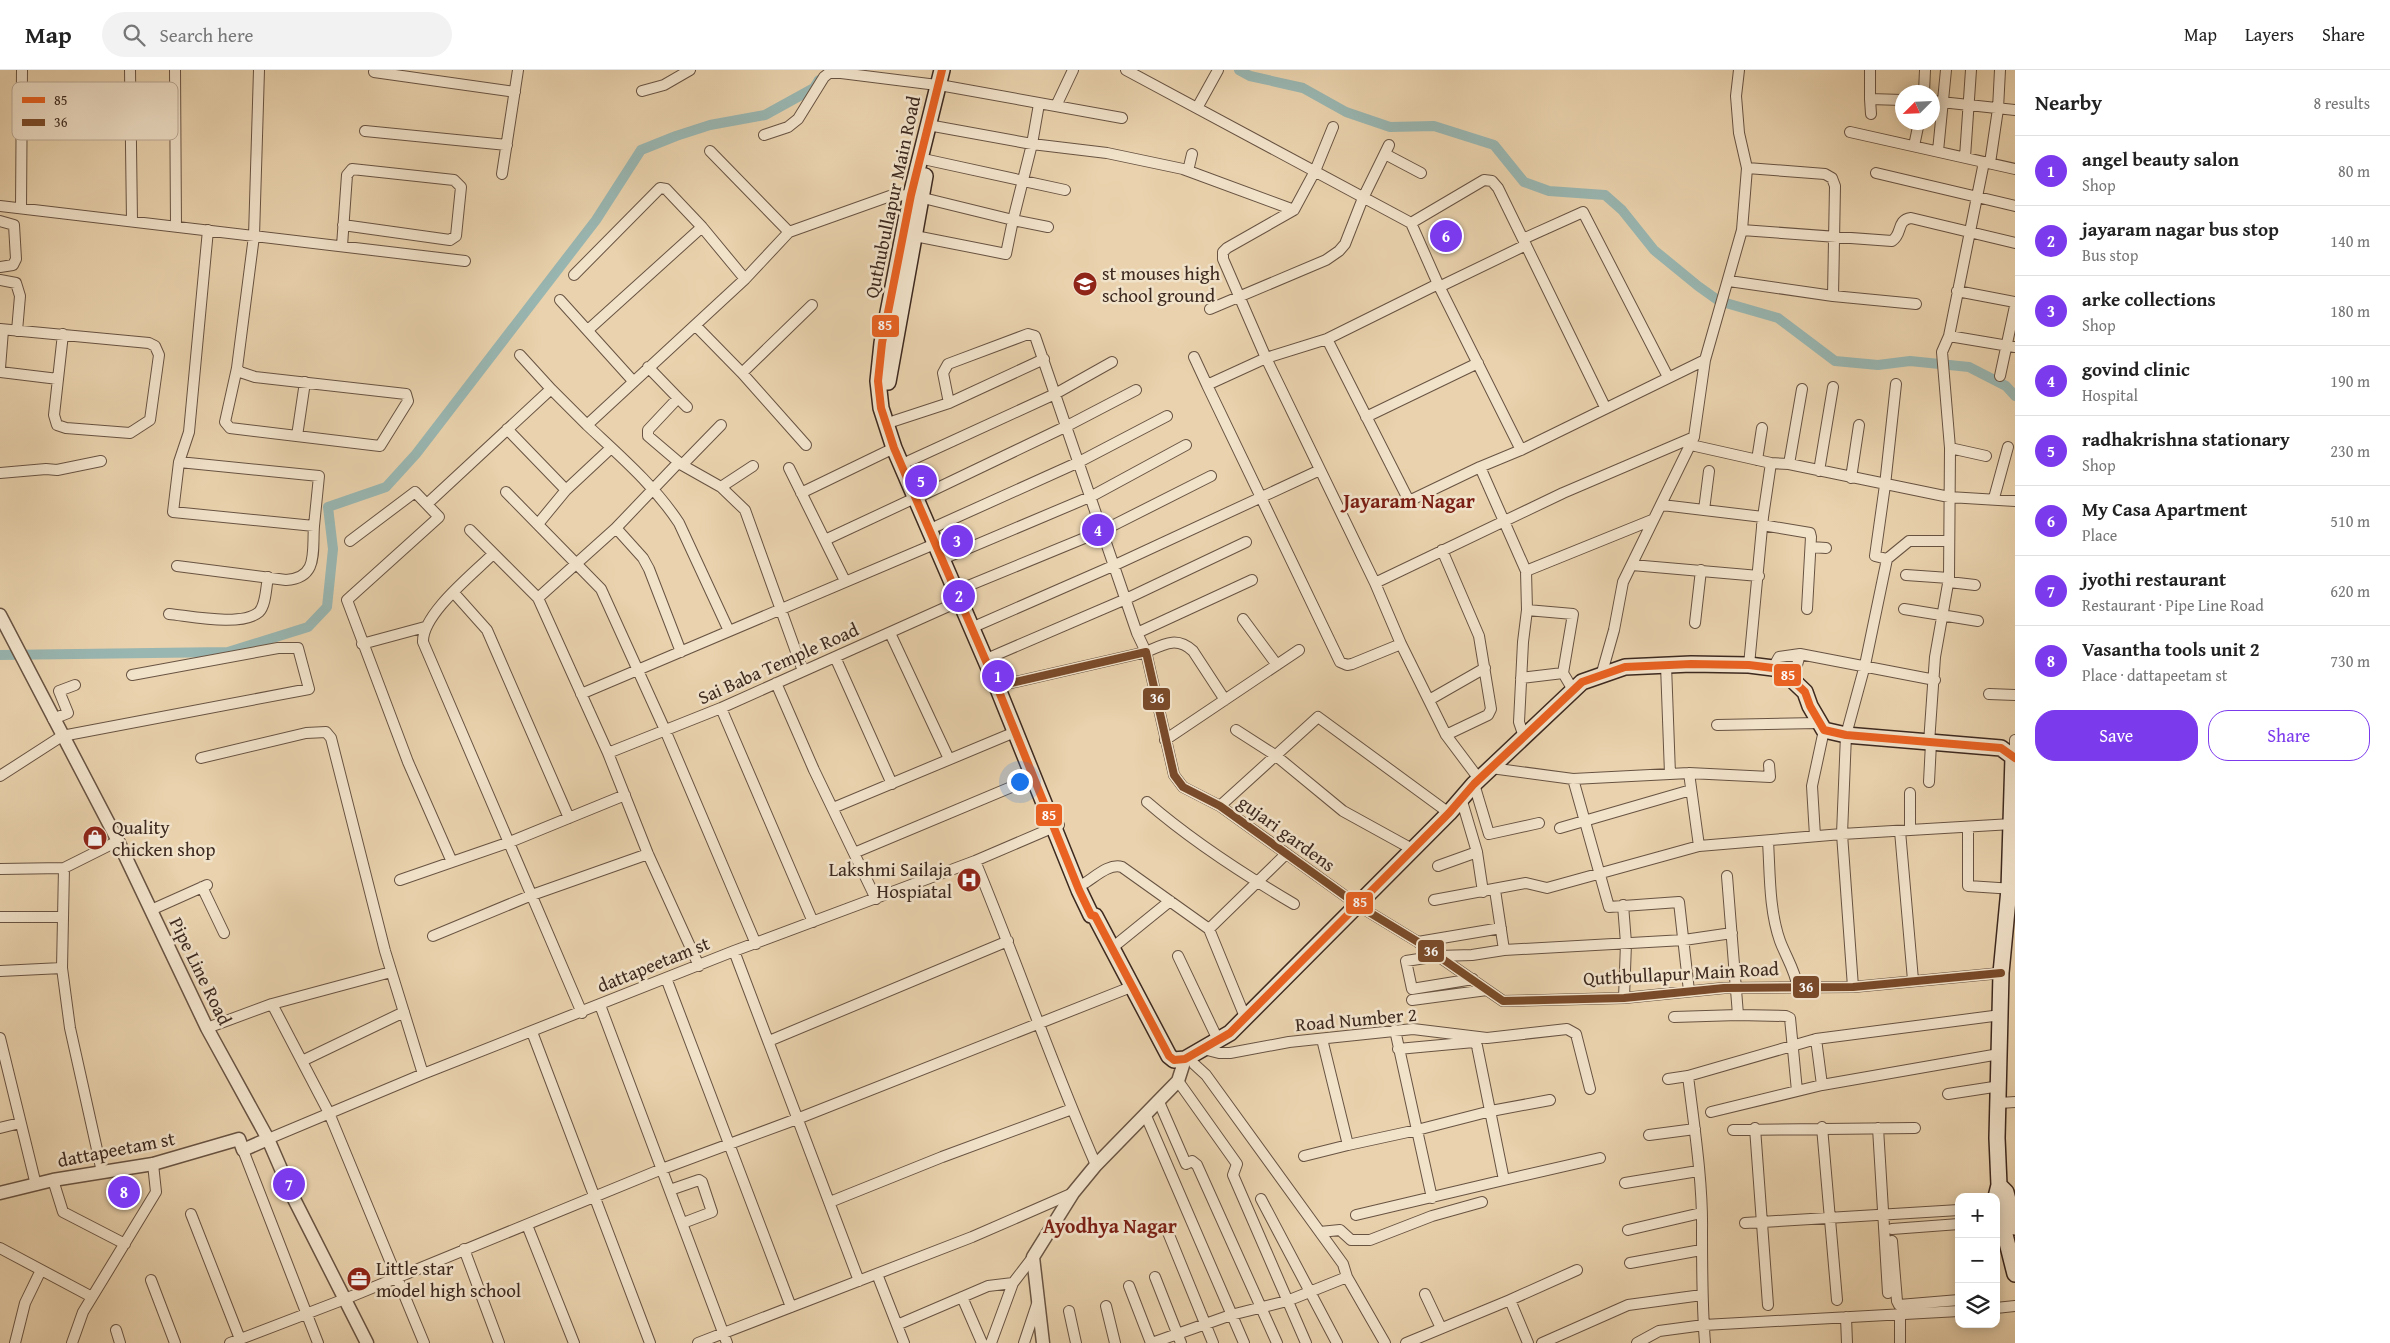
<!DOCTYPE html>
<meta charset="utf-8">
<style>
body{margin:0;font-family:"Gentium Book Plus",serif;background:#f2f2f2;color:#222}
.controls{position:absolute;right:15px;bottom:15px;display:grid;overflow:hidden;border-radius:10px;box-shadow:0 2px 12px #0003}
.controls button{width:45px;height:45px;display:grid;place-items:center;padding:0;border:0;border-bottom:1px solid #e0e0e0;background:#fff;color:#222;font:25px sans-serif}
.compass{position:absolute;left:1895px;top:15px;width:45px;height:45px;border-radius:50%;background:#fff;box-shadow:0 2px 12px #0003;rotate:246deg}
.you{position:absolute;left:1019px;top:711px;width:18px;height:18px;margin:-12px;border:4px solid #fff;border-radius:50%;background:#1a73e8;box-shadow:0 0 0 8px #1a73e833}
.badge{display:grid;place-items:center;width:32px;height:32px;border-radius:50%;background:#7c3aed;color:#fff;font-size:16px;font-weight:700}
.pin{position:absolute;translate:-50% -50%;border:2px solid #fff;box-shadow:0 1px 5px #0006}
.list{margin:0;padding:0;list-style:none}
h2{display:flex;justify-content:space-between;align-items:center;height:65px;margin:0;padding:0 20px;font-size:21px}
h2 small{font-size:16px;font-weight:400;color:#767676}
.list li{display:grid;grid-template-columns:32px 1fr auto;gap:15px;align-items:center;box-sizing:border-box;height:70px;padding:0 20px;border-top:1px solid #e0e0e0}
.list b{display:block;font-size:19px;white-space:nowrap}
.list p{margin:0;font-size:16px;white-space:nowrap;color:#767676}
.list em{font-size:16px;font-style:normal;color:#767676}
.actions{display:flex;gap:10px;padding:15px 20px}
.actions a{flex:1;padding:11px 0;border:1px solid #7c3aed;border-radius:20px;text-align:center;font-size:18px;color:#7c3aed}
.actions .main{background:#7c3aed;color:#fff}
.icon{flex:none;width:28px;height:28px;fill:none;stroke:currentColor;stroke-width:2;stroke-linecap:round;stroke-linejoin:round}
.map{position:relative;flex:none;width:2015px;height:1273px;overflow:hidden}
header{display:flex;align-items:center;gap:30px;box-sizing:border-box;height:70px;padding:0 25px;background:#fff;border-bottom:1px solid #e0e0e0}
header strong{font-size:24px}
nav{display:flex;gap:28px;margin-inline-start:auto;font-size:18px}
.search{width:350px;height:45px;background:#f2f2f2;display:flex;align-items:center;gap:12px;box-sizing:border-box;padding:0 18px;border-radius:28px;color:#767676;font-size:19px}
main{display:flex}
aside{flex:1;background:#fff}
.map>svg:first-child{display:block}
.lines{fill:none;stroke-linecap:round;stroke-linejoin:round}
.canal{stroke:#99b6b1;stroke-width:10}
.minor-casing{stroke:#685342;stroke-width:12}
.tertiary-casing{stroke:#685342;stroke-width:15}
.secondary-casing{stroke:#3d291f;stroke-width:18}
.minor{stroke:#f1e2ca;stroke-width:10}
.tertiary{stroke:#f1e2ca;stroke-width:12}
.secondary{stroke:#f1e2ca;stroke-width:15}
.bus-1-casing{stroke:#f1e2ca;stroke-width:11}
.bus-2-casing{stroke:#f1e2ca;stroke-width:11}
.bus-1{stroke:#e96222;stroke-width:8}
.bus-2{stroke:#7a4b2a;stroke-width:8}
.labels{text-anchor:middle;stroke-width:5;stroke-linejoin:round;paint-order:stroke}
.street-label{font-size:19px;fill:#3d291f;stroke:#f1e2ca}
.poi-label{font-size:19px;fill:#3d291f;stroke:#f1e2ca;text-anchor:start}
.neighbourhood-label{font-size:20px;font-weight:bold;fill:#7a1f14;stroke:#f1e2ca}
.key{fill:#f1e2ca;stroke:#bbaa97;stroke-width:1}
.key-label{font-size:14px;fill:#3d291f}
.line-badge{stroke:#f1e2ca;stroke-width:2}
.badge-label{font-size:14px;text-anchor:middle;font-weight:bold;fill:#fff}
</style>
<header>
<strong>Map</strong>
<div class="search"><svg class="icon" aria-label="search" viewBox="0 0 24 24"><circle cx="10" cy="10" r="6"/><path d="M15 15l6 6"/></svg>Search here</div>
<nav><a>Map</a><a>Layers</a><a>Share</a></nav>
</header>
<main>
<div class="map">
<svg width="2015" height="1273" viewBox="0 0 2015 1273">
<rect width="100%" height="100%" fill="#e9d2ad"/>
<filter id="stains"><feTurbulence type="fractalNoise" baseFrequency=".004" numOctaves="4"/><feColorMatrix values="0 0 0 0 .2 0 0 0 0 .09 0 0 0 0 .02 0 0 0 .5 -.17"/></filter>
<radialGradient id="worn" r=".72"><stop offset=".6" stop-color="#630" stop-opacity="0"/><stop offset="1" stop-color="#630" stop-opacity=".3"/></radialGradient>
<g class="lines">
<path class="canal" d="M1239,0L1250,6L1303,18L1346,42L1390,57L1434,56L1494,75L1524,112L1549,121L1605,125L1622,140L1654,180L1698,216L1719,231L1778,248L1835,291L1878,295L1910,291L1969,297L2006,316L2015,326
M0,585L228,582L308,557L327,537L333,479L328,437L386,417L416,384L596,150L641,80L676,66L710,55L765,45L814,18L819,10"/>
<defs>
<path id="minor" d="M130,0L132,151
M175,0L176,156
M1126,0L1411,153L1438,214
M1870,0V29L1902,30
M374,2L515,22
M945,16L1122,48
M642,21L664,15L690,0
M1924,22L1925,0
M1870,29L1871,44
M1932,31L2015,40
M1039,34L1032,74L1107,83L1183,99L1294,140
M1056,36L1073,0
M1197,38L1218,0
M1333,57L1315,101L1294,140L1227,178L1223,182V189L1266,288L1375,513L1401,574L1446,665L1479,709
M365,61L507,75
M1850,62L2015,99
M764,65L788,57L798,49L824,7L829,3H841L937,15
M1914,76L1919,52
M1938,81L1946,0
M1385,84L1421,103
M1965,87L1971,0
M928,90L1065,120
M1990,93L1998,39L2000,0
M1747,98L1825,104L1832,108L1835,116L1833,226
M1188,101L1192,84
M1876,103L2015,136
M502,104L518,0
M0,136L465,191
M21,138L22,0
M0,151L14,155L16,189L13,195L0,197
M1411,153L1484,110L1492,111L1498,118L1605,337
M702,157L745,209
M1742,160L1892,171C1903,164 1896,150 1911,148L2015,173
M789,162L890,126L911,125L1013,150L1032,74L928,55
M915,166L1006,184L1013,150L1048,157
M1523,169L1583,142L1668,307
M342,176L347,105L352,99L454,110L461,117L456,166L450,170L343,155
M574,205L660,118L666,119L702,157L588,260
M0,210L16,213L20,226L17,261
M1729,211L1833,226L1916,234
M1439,217L1526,175
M1957,221L2015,232
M560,230L633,311
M1210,239L1326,190L1339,181L1345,174L1363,128L1389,75
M695,255L742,303L806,375
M0,259L149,273L155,276L159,285L150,350L130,363L66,358L57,355L54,345L63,264
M1949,266L2015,277
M1327,269L1409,431L1480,397L1521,380L1705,290
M520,285L551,319
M1194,287L1207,315
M648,297L678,328L648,360V366L682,395L721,417L745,440L803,601
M0,298L3,260
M237,298L225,352L230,358L380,376L408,331L406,324L255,307L240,302L237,298L254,166L259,0
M0,302L58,309
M742,303L812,235
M2000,306L2015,236
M678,328L687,337
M949,333L943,303L948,294L1028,264L1035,266L1137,563L1146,582C1164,574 1177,566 1193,581L1225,630
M1366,347L1478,293
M894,351L949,333L1044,289
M587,355C620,386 654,415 679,453L729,561
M507,359L566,420L538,454
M297,366L305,312
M1691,375L1771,393L1789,394L1949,427L2015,431
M1950,378L1986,386
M1757,390L1762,358
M909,391L1055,324L1112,292
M179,392L173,442L314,456L319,406L179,392L189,362L208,160
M678,393L616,458L643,488L649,499L681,582
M1789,394L1802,319
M682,395L721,355
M1480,397L1526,501L1527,540L1573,544L1563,603L1573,620
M789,398L845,511
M1819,401L1833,317
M0,403L46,399L57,400L101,391
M1851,408L1859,355
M721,417L753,396
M566,420L611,378
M506,422L601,519L665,660L756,874
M801,423L894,378
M923,425L1067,356L1136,320
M1994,428L2008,377
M427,434L551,319L587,355L745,209L789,162L710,81
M1662,435L1763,447
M1704,440L1709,401
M1762,455L1810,463L1811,467L1807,539
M937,456L1079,392L1167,346
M470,460L538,528L608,683L648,784L699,896
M825,470L917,427
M350,471L415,422L439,447L347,530L408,692L452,792
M1811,477L1826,478
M1442,480L1479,566L1491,639L1488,645L1446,665
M493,484C473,504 422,544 423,572L582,943
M950,486L1092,426L1186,375
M1887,489L1909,471H1948
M1632,495L1759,506
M177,496L286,510C319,508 312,481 314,456
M1526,501L1652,450
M1906,505L1949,508
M1949,512L1975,515
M1375,513L1563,423L1694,367
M963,518L1104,460L1211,406
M454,523L487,560L569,748
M538,528L616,458
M1904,539L1978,551
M169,544C190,546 242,557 259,542C266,535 266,517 268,507
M1243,549L1277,595
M1695,553L1701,500
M978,555L1115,495L1320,400
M890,563L949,689
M1137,563L1252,510
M362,574L425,557
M1401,574L1352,594L1347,595L1340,592L1207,315L1266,288L1327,269L1438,214L1521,380
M835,587L892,714
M991,587L1126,529L1246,472
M1666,595L1670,704
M1749,595L1763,447L1771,393
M1773,598L1779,587L1800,584
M1601,606L1614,560L1623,512L1694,367L1705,290L1742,160L1747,98L1739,63L1736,26L1739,0
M1521,608L1563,603
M1793,610L1800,584L1935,610
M776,613L814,700L876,829
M1002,615L1146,582L1174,705L1183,717L1220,736L1359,836L1418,872L1503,931L1624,928L1724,918L1853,917L2001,903
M581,624L937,473
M1989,624L2015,625
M1429,630L1485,598
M721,638L813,852
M53,649L68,643L59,621L75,615
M1717,655L1818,653
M1236,660L1275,685L1343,741L1412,779
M1524,667L1519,652L1523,572L1527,540
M1165,670L1299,580
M2015,670V688
M1929,673L1935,587L1949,508L1950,378L1942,282L1949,266L1984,92
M608,683L721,638L960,531
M201,688L306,663L326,662L331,668L385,881L423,1004
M1491,698L1573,709L1689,703L1770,707L1769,695
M1689,703L1699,776
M0,706L62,666L309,619L298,578H278L132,605
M1573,709L1609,837L1679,832L1689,921
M1929,712L1931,673
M1474,714L1489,764L1539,753
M1461,728L1477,782L1483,822
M1147,732C1192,771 1243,804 1294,834
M1220,736L1318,647L1449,743
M833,738L1015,662
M1968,757V816L2014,819
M1560,758L1691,720
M1910,760V723
M1900,761L1913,910
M1815,766L1812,716L1824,660
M1768,771C1770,803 1769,840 1780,871C1786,887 1795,900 1798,918
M854,783L1033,708
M975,791C1017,892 1052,995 1096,1095
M1438,796L1477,782
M64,798L62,898L70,958L102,1102
M0,799L64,798L118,771
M400,810L510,772L625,725
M1085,813C1096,806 1110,793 1122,797L1209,859L1245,947
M202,817L224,863
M1495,820L1504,880
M1434,830L1526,813L1547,818L1699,776L1842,764L2012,754
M1623,835L1626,873L1624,928
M151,840L207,815
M0,847H63
M1209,859L1286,784
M433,866L532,825L648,784
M1418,872L1501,858
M1112,878L1170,831
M734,881L859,1211
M1178,886L1218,970
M0,901L62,898
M666,908L791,1237
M1473,909L1412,919L1406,891L1438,886L1472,885L1504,880L1684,870L1732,863
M1853,917L1842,764L1846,665L1865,595L1887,489L1875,486L1885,415L1896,314
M1412,930L1487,920
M272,934L329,1043L424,1273
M600,935L727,1273
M1738,945L1786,946L1790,948L1797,1021
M1674,947L1738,945L1727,806
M207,958L272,934L391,902
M532,962L650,1273
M0,968L36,1115
M1322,969L1348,1075L1417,1060L1395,960
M1816,969L1822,1015
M769,971L1008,871
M1203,979L1219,983H1230L1289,972L1413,959L1487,968L1567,959L1576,964L1590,1019
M302,991L404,942
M1194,994L1206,1005L1343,1194L1347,1207L1385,1273
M1688,1006C1694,1055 1703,1113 1702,1162C1702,1199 1702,1236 1705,1273
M1668,1009L1688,1006L1816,969L2001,945
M1178,1011L1237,1094L1233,1105L1306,1273
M1948,1024L2000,1016
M1159,1032L1186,1094L1192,1091L1197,1095L1277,1273
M1999,1033L2015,1032
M1711,1042L1822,1015L1999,984
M1146,1046L1244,1273
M1822,1057L1837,1230
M0,1058L20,1053
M1755,1058L1768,1235
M1878,1058L1888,1223
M1733,1060L1915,1058
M1649,1065L1695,1059
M268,1069L423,1004L734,881L975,791L1059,755
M243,1080L318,1273
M1304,1086L1348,1075
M53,1110L63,1142L125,1174
M1504,1110L1600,1088
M1625,1113L1698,1101
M670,1120L699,1110L702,1112L712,1142L683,1153
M1432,1128L1417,1060L1491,1041L1550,1030
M1261,1129L1337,1273
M830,1132L942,1087L1072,1039
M191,1144L240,1269
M1356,1145L1504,1110L1477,976L1474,972L1398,979
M1745,1153L1959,1140
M527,1155L574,1273
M1892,1159L1959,1154
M1167,1160L1213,1273
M1628,1160L1701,1143
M1320,1162L1340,1160L1351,1170H1370L1432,1146L1482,1132
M1892,1171L1897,1231L1899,1235L1959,1230
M0,1178L92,1227
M464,1179L499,1273
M1630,1193L1701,1180
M877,1204L904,1273
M1155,1207L1181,1273
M151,1210L175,1273
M1129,1216L1151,1273
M1425,1224L1441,1258
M962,1227L982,1273
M1510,1230L1577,1200
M1106,1236L1115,1273
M1996,1238L2015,1236
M1069,1241L1076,1273
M1900,1244V1273
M1846,1247L1847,1273
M897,1255L988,1216L1013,1213
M116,1260L120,1273
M15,1273L25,1233L41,1200
M72,1273L83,1242L156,1122L153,1094
M230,1273L345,1229L662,1099L797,1049L1131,917
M698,1273L972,1167L1073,1123
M991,1273L1013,1213L1033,1187
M1024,1273L1037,1234
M1152,1273L1231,1245L1287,1231L1347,1207
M1406,1273L1510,1230L1528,1273
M1542,1273L1628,1235L1702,1225
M1637,1273L1659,1261L1704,1255L1959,1241"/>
<path id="tertiary" d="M0,545L118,771L207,958L268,1069L294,1129L367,1273
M0,1123L53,1110L153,1094L239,1069L243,1080L268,1069
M1043,1273L1033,1187L1073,1123L1096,1095L1178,1011L1185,989"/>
<path id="secondary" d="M942,0L911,125L882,273L878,311L881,338L894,378L998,619L1079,820L1091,845L1095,846L1169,986L1174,990L1185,989L1230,963L1449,743L1474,714L1582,612L1625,597L1691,594L1749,595L1773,598L1784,602L1805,622L1810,636L1824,660L1846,665L2001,678L2013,687L2009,819L2001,903L1997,1068L1999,1115L1996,1127
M888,312L925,106
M1999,1115L2006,1122L2015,1157
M1996,1129L2015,1204"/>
</defs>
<use href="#minor" class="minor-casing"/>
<use href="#tertiary" class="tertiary-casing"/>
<use href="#secondary" class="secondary-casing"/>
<use href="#minor" class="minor"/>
<use href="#tertiary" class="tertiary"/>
<use href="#secondary" class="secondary"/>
<defs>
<path id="bus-1" d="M942,0L911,125L882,273L878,311L881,338L894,378L998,619L1079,820L1091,845L1095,846L1169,986L1174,990L1185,989L1230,963L1449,743L1474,714L1582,612L1625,597L1691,594L1749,595L1773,598L1784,602L1805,622L1810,636L1824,660L1846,665L2001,678L2015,688"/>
<path id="bus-2" d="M1002,615L1146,582L1174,705L1183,717L1220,736L1359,836L1418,872L1503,931L1624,928L1724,918L1853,917L2001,903"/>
</defs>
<use href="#bus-1" class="bus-1-casing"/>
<use href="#bus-2" class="bus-2-casing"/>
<use href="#bus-1" class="bus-1"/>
<use href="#bus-2" class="bus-2"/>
</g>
<defs>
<symbol id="school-disc" viewBox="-11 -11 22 22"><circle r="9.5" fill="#8f2418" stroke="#f1e2ca"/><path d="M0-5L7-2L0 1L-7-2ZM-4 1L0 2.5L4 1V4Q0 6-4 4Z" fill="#fff"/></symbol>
<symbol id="shop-disc" viewBox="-11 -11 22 22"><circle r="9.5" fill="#8f2418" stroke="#f1e2ca"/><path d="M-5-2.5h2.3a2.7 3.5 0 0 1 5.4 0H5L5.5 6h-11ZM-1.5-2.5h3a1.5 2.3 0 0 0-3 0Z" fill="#fff"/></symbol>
<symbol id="hospital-disc" viewBox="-11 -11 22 22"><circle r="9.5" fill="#8f2418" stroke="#f1e2ca"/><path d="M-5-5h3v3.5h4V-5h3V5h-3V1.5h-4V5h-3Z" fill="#fff"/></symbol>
<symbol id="office-disc" viewBox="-11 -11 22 22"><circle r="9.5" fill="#8f2418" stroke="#f1e2ca"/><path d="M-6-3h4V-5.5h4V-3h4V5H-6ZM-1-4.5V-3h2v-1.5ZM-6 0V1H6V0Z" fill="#fff"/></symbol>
</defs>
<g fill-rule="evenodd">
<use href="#school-disc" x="1071" y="200" width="28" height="28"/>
<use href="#shop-disc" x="81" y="754" width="28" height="28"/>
<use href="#hospital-disc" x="955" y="796" width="28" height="28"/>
<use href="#office-disc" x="345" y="1195" width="28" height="28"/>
</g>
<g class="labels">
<g class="street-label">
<text transform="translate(892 127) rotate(-78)" y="7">Quthubullapur Main Road</text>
<text transform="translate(778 593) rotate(-24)" y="7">Sai Baba Temple Road</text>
<text transform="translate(1287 763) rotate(36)" y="7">gujari gardens</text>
<text transform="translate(653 894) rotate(-22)" y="7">dattapeetam st</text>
<text transform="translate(201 901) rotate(64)" y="7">Pipe Line Road</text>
<text transform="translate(1681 903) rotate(-3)" y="7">Quthbullapur Main Road</text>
<text transform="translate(1356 949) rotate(-5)" y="7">Road Number 2</text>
<text transform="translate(116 1079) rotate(-11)" y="7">dattapeetam st</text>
</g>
<g class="poi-label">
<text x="1102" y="210">st mouses high<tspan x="1102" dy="22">school ground</tspan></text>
<text x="112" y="764">Quality<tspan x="112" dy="22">chicken shop</tspan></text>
<text x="952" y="806" text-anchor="end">Lakshmi Sailaja<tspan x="952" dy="22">Hospiatal</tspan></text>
<text x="376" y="1205">Little star<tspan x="376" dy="22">model high school</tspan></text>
</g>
<g class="neighbourhood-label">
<text x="1409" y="438">Jayaram Nagar</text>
<text x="1110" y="1163">Ayodhya Nagar</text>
</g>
</g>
<rect x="12" y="12" width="166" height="58" rx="8" class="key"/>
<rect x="22" y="27" width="23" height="6" fill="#e96222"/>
<rect x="22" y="49" width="23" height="7" fill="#7a4b2a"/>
<g class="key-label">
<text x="54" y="35">85</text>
<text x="54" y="57">36</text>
</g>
<g class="line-badge">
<rect x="871" y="244" width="29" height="24" rx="5" fill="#e96222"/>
<rect x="1773" y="593" width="29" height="24" rx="5" fill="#e96222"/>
<rect x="1142" y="617" width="29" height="24" rx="5" fill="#7a4b2a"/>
<rect x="1035" y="733" width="28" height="24" rx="5" fill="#e96222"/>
<rect x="1345" y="821" width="29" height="24" rx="5" fill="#e96222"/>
<rect x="1417" y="869" width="28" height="24" rx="5" fill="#7a4b2a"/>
<rect x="1792" y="905" width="28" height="24" rx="5" fill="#7a4b2a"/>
</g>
<g class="badge-label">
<text x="885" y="260">85</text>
<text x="1788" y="610">85</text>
<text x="1157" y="633">36</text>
<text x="1049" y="750">85</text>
<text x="1360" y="837">85</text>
<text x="1431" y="886">36</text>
<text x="1806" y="922">36</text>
</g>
<rect width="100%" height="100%" filter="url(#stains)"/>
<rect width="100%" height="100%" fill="url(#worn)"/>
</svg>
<div class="controls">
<button>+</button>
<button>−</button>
<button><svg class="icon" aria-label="layers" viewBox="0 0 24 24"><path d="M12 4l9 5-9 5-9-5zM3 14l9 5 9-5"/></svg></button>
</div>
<svg class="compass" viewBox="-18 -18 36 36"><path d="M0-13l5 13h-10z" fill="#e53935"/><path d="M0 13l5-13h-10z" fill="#767676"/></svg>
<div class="you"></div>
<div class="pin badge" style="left:998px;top:606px">1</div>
<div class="pin badge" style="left:959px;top:526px">2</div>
<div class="pin badge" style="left:957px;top:471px">3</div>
<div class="pin badge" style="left:1098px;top:460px">4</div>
<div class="pin badge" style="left:921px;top:411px">5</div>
<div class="pin badge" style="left:1446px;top:166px">6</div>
<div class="pin badge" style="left:289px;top:1114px">7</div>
<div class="pin badge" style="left:124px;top:1122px">8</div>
</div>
<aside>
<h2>Nearby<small>8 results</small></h2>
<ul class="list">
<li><span class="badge">1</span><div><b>angel beauty salon</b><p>Shop</p></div><em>80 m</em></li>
<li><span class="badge">2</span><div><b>jayaram nagar bus stop</b><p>Bus stop</p></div><em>140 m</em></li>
<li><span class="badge">3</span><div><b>arke collections</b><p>Shop</p></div><em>180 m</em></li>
<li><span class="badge">4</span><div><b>govind clinic</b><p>Hospital</p></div><em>190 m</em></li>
<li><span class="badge">5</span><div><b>radhakrishna stationary</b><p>Shop</p></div><em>230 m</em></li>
<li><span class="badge">6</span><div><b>My Casa Apartment</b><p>Place</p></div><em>510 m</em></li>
<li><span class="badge">7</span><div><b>jyothi restaurant</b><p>Restaurant · Pipe Line Road</p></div><em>620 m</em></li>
<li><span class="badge">8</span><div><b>Vasantha tools unit 2</b><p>Place · dattapeetam st</p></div><em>730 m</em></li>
</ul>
<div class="actions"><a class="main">Save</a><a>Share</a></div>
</aside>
</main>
